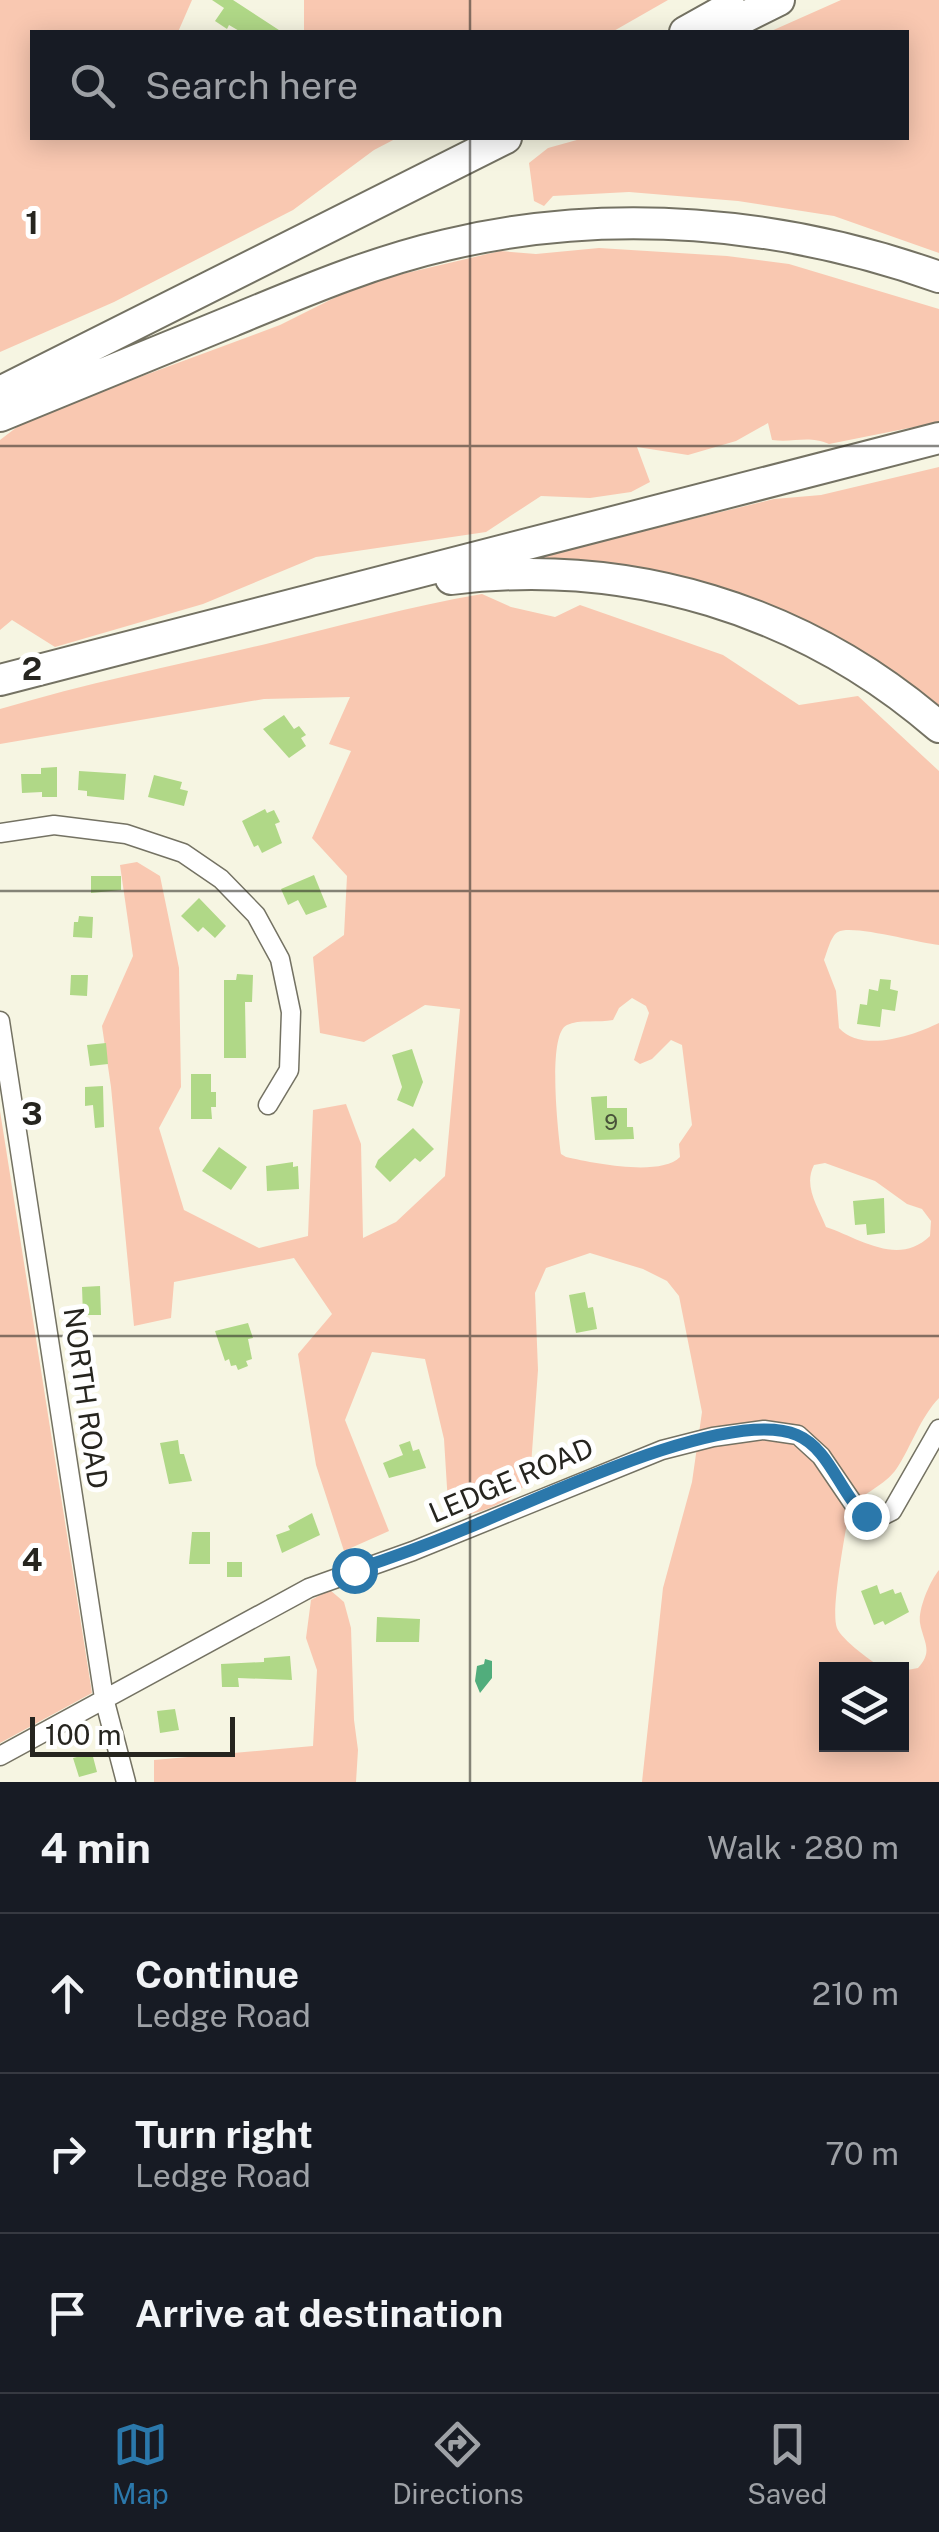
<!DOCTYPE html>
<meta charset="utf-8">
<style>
body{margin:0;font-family:"Public Sans",sans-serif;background:#242831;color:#f1f3f6}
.controls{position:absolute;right:30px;bottom:30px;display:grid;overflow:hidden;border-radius:0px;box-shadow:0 5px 25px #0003}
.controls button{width:90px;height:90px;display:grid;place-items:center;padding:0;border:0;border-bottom:2px solid #363941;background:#171b24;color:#f1f3f6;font:50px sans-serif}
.scale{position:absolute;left:30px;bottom:25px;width:205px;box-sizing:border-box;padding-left:10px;border:5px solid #26251f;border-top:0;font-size:28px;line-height:35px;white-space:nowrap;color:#26251f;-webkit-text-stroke:8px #fff;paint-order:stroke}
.stop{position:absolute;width:30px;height:30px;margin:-22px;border:8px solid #2b78ab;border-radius:50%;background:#fff}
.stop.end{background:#2b78ab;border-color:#fff;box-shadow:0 2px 10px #0008}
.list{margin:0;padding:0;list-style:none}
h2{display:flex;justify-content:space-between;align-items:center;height:130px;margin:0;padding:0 40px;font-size:42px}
h2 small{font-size:32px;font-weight:400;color:#9ea1a6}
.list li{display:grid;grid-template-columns:65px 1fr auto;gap:30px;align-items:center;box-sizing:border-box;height:160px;padding:0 40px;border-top:2px solid #363941}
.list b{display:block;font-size:38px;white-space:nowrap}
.list p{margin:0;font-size:32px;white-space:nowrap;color:#9ea1a6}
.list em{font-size:32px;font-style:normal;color:#9ea1a6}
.icon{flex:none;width:55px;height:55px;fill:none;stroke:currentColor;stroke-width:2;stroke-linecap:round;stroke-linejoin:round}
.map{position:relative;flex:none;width:939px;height:1782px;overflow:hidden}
.search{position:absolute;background:#171b24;box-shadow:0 5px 25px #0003;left:30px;right:30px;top:30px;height:110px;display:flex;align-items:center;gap:25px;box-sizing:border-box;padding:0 35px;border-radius:0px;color:#9ea1a6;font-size:38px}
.sheet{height:610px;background:#171b24}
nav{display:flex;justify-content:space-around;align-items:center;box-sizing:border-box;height:140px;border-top:2px solid #363941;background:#171b24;font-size:28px;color:#9ea1a6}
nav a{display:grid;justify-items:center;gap:5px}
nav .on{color:#2b78ab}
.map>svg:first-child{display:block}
.green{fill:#f9c8b1;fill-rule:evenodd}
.water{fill:#51ad7c}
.building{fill:#b0d887}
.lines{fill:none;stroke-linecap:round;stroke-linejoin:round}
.street-casing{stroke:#747263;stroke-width:21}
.highway-casing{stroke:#747263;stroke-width:34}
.street{stroke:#fff;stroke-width:18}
.highway{stroke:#fff;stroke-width:30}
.route{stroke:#2b78ab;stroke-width:12}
.grid{fill:none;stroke:#26251f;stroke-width:2.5;stroke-opacity:0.55}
.labels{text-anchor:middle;stroke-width:10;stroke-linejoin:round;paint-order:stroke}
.number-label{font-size:22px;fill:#485239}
.street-label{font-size:28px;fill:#26251f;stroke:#fff}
.grid-label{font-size:32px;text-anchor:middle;font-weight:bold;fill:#26251f;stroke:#fff;stroke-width:10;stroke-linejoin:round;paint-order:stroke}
</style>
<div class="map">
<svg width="939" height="1782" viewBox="0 0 939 1782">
<rect width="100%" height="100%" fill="#f6f5e2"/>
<path class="green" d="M0,0H192L178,32H32V138H397L374,150L293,210L114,302L0,352Z
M304,0H668L612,32H304Z
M841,0H939V253L834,216L738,201L629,192L553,196L544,206L534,201L529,163L548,148L584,138H906V32H769Z
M599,248L727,256L789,264L939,309V422L829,444C808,435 794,443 772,440L768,423L736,441L688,455L637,447L650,482L631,492L590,498L541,496L486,532L316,557L203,604L55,647L12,620L0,630V440L38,411L102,391L280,325L364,283L500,251L536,254Z
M939,467V716L804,624L537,566L536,559L561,551L774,499L821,495Z
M482,594L511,607L555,617L580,605L723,655L799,705L858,696L939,771V945C918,943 852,924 838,932C831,935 827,953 824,960L836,991L839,1028C862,1053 912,1036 939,1023V1398C920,1418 912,1445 897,1468C884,1487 863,1492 849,1509C846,1532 830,1611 837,1628C841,1639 874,1664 885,1669L826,1670V1744H902V1671L918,1668C934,1651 923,1641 920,1623C918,1609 930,1581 939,1570V1782H642L663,1588L692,1482L702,1412L679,1296L667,1281L643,1269L590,1253L546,1268L535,1293L538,1370L530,1479C511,1505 479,1512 449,1520L444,1439L425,1359L372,1352L345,1420L389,1531L344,1551L316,1465L298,1354L332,1314L294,1258L174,1282L171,1318L134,1326L111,1087L102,1026L133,956L120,865L137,862L160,876L179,968L181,1087L159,1128L184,1210L259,1248L308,1236L313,1110L346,1104L361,1144L363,1238L396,1222L445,1176L460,1009L425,1005L364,1042L320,1033L313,957L344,935L347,876L312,838L351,751L329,744L350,697L264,699L0,744V709C91,682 182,664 274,642C343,625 411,606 482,594ZM632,998L646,1006L649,1013L634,1060L640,1064L652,1059L671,1040L682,1045L692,1125L679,1144L680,1157C660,1177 593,1163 566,1157L561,1154C558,1132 547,1034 567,1025C579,1019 599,1023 613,1020L619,1008ZM825,1163L875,1181L907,1204L922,1209L931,1221L930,1236C898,1267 859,1238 826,1227C818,1207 803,1186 814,1165Z
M0,1111L92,1693L0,1743Z
M330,1590L344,1602L351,1628L354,1720L358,1750L356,1782H154V1760L313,1746L317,1670L306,1638L311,1600Z"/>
<path class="water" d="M485,1659L492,1661V1678L480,1693L475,1681L477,1666L484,1664Z"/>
<path class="building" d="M212,0H233L282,32H241L229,25L227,29L215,21L224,8Z
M284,715L294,729L299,726L306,735L301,738L306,746L289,758L263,729Z
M57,767V797H42V792L22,793L21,774H41V768Z
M79,771L126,774L124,800L87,796V791L78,790Z
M154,775L182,782L180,789L188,791L184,806L148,797Z
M265,809L267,813L274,810L280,822L275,824L282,843L262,853L258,845L254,847L242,821Z
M314,875L327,907L306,915L298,900L288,905L281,889Z
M91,876H121V890L91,893Z
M199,898L226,926L215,938L203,927L198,932L181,916Z
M79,916L93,917L92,938L73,937L74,922H78Z
M237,974L253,975L252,1002H245L246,1058H224V980H236Z
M71,975H88L87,996L70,995Z
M880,979L891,980L890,989L898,991L895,1011L882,1009L880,1027L857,1024L860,1004L867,1005L869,989L878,991Z
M106,1043L108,1064L90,1066L87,1045Z
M412,1049L423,1082L413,1107L397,1100L402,1087L392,1055Z
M191,1074H211V1092H216V1107H211L212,1119H191Z
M103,1086L104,1127L95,1128L93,1105L85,1106V1087Z
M607,1096V1108H627V1127H633L634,1139L595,1140L591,1097Z
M413,1128L434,1149L420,1162L415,1158L390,1182L375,1167L378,1160Z
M219,1147L247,1167L231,1190L202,1171Z
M293,1162V1167L298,1166L299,1189L267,1191L266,1166Z
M884,1198L885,1233L867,1235L866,1224L855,1225L853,1201Z
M100,1286L101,1315H83L82,1287Z
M585,1292L588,1308L593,1307L597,1329L576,1333L569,1295Z
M248,1323L253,1338L248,1339L252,1359L246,1361L248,1366L238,1370L236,1365L231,1366L229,1359L225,1361L215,1331Z
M178,1440L180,1454H184L192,1481L169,1484L160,1443Z
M410,1441L413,1451L419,1449L426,1468L389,1478L383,1463L403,1455L399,1445Z
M312,1513L320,1535L282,1553L276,1535L290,1530L288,1526Z
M192,1532H210V1564H189Z
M227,1562H242V1577H227Z
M877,1585L880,1594L893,1589L895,1594L901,1592L909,1612L885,1625L883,1621L874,1625L861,1591Z
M377,1617L420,1619L419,1642H376Z
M290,1656L292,1680L238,1678L239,1687H222L221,1664L264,1662V1658Z
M175,1709L179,1730L160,1733L157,1711Z
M92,1753L97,1772L79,1777L73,1758Z"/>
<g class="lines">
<defs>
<path id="street" d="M0,833L54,825L126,834L183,853L221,879L256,915L280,959L291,1012L289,1070L268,1105
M0,1021L104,1698L126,1782
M0,1756L309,1588L413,1551L662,1450L713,1437L764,1430L798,1435L821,1456L855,1506L876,1519L892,1511L939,1429"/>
<path id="highway" d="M685,32L730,7
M715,32L779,0
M0,392L506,138
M0,416C77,385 154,353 232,321C302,292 372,262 446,245C609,206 782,221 939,277
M451,579C629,557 803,609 939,727
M0,680L939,438"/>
</defs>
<use href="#street" class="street-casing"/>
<use href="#highway" class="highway-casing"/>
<use href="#street" class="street"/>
<use href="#highway" class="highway"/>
</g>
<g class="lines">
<path class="route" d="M354,1570C394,1557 432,1543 470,1527C538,1499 729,1406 797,1435C830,1449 840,1494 866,1516"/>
</g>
<path class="grid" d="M470,0V32M470,138V1782M0,446H939M0,891H939M0,1336H939"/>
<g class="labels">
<g class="number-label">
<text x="611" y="1130">9</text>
</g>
<g class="street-label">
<text transform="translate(86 1398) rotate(82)" y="10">NORTH ROAD</text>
<text transform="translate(511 1480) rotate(-23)" y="10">LEDGE ROAD</text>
</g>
</g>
<g class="grid-label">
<text x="32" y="234">1</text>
<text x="32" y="680">2</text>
<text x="32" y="1125">3</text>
<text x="32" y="1571">4</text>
</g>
</svg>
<div class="controls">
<button><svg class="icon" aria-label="layers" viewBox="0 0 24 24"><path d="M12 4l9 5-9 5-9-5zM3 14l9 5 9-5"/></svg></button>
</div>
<div class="scale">100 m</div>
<div class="stop" style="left:354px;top:1570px"></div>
<div class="stop end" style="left:866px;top:1516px"></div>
<div class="search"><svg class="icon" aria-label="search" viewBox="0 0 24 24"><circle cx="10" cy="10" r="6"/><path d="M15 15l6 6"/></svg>Search here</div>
</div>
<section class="sheet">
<h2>4 min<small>Walk · 280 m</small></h2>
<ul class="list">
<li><svg class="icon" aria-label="ahead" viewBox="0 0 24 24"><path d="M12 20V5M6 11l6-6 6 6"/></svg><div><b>Continue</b><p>Ledge Road</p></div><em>210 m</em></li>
<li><svg class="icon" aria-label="right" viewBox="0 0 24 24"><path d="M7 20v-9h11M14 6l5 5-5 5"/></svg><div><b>Turn right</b><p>Ledge Road</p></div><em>70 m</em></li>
<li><svg class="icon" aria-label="arrive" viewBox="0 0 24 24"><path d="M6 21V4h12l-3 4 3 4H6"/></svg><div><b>Arrive at destination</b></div></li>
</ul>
</section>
<nav>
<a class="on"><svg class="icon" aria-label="map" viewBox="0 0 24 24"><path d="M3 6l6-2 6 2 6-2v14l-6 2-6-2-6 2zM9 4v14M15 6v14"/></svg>Map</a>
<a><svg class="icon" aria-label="directions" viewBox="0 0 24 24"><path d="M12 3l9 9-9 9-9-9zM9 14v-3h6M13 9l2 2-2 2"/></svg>Directions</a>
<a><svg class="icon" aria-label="saved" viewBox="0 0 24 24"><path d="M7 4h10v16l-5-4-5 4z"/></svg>Saved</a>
</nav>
